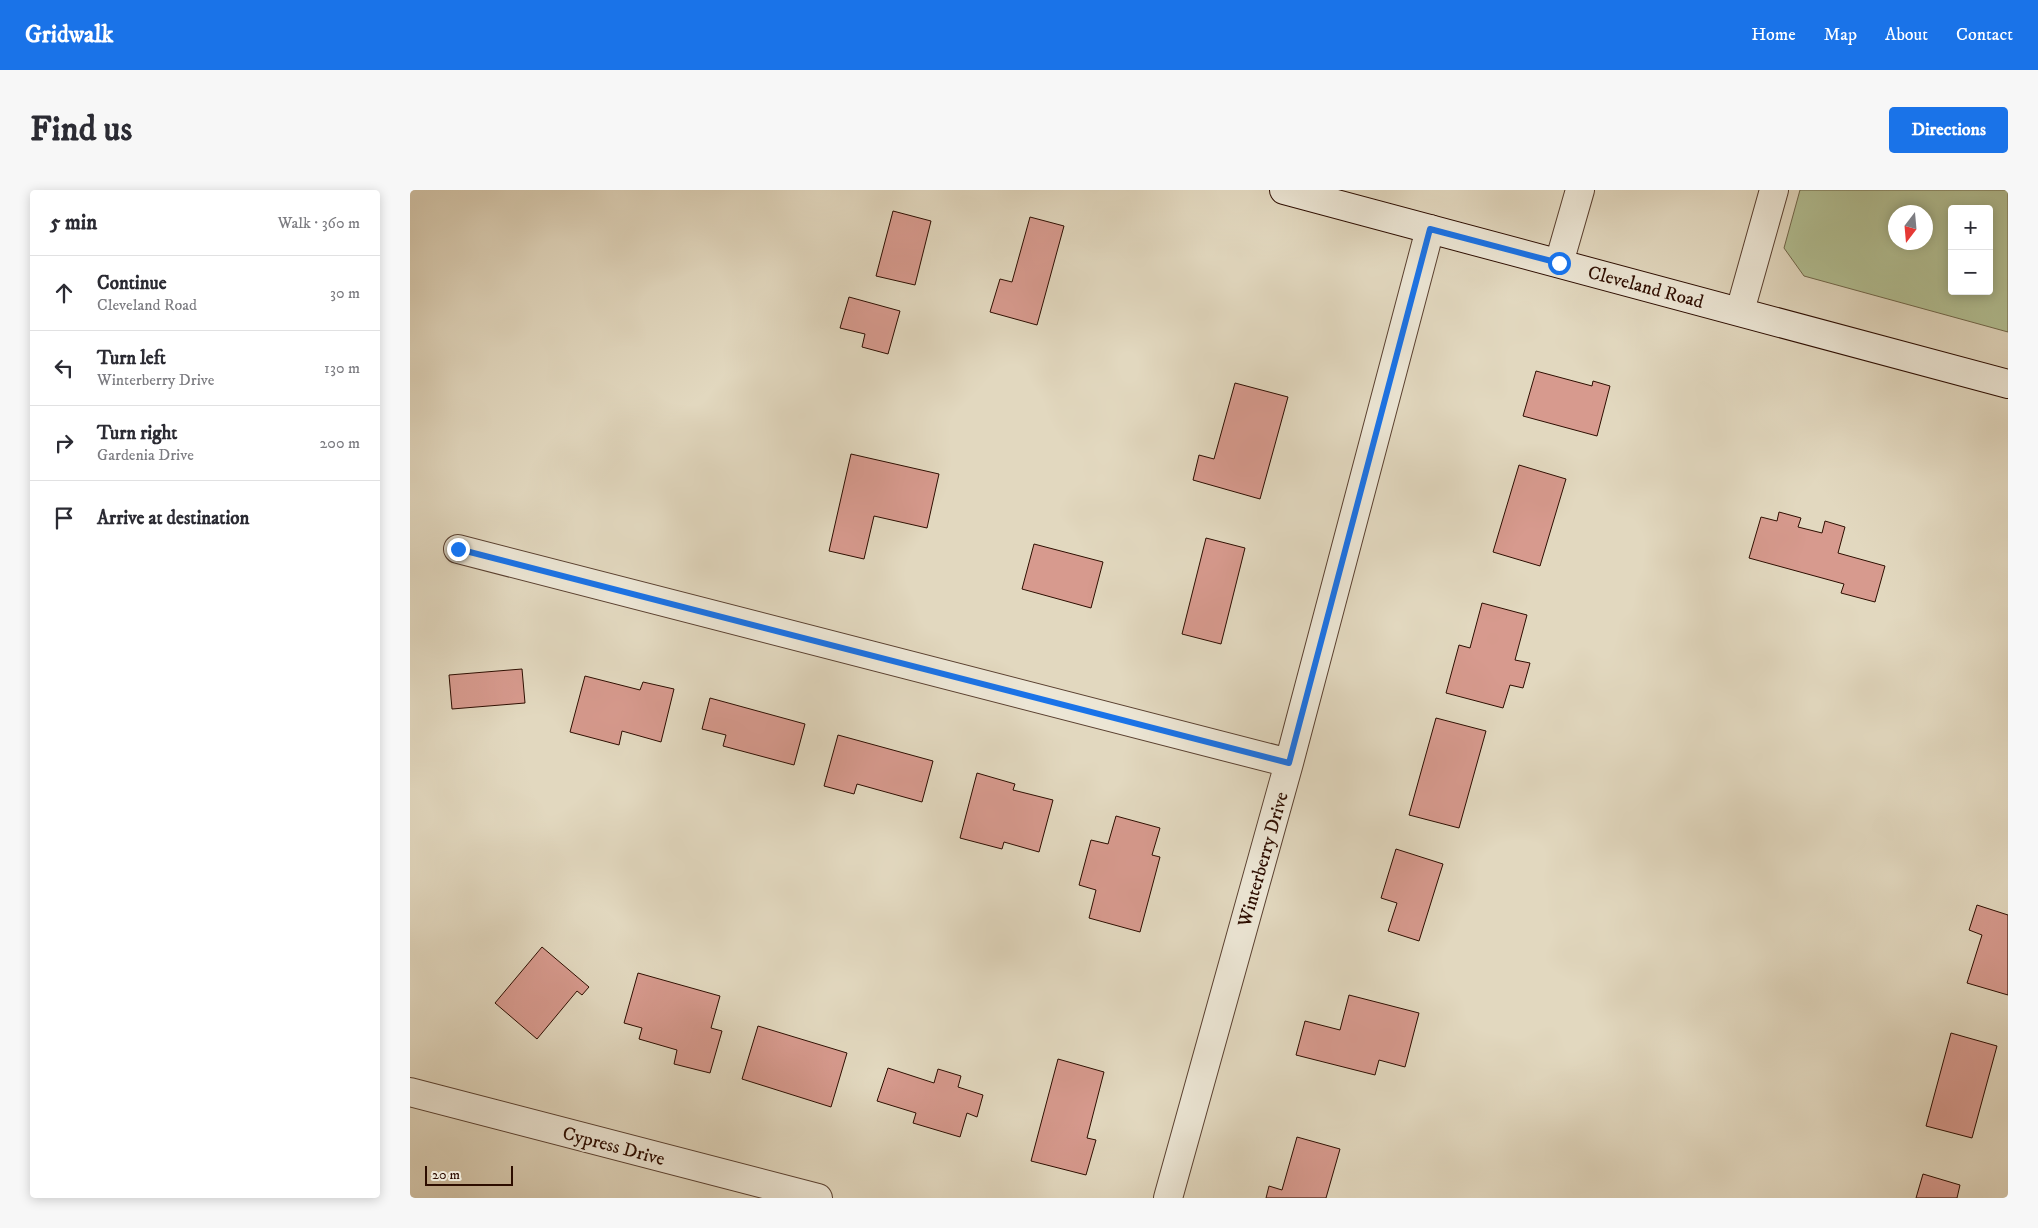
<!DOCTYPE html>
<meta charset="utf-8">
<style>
body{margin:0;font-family:"IM FELL DW Pica",serif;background:#f7f7f7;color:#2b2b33}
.controls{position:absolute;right:15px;top:15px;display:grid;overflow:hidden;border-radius:5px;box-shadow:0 2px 12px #0003}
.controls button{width:45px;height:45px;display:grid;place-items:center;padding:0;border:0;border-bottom:1px solid #e1e1e2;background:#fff;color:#2b2b33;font:25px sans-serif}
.compass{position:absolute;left:1478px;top:15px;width:45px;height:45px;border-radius:50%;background:#fff;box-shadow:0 2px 12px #0003;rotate:196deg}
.scale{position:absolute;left:15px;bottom:12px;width:88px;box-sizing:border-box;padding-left:5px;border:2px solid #2d0d00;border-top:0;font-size:14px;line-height:18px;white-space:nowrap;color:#2d0d00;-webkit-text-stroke:4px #ece6d5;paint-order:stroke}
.stop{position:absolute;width:15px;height:15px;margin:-11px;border:4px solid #1a73e8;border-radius:50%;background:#fff}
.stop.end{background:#1a73e8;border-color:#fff;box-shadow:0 1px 5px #0008}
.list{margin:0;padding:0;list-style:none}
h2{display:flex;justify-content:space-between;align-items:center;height:65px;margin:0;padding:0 20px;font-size:21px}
h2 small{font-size:16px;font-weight:400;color:#7c7c81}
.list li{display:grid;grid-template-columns:32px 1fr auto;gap:15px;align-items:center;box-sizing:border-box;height:75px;padding:0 20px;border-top:1px solid #e1e1e2}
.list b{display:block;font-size:19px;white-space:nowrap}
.list p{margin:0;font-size:16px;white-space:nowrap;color:#7c7c81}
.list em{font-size:16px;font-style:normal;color:#7c7c81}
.icon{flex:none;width:28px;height:28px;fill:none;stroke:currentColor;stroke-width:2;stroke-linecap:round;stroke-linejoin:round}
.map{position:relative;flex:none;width:1598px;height:1008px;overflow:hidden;border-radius:5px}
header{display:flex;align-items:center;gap:30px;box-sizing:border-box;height:70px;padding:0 25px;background:#1a73e8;color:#fff}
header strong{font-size:24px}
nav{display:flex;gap:28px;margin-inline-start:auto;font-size:18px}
.intro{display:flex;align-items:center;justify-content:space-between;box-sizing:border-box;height:120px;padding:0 30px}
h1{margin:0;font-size:35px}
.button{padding:12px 22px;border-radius:5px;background:#1a73e8;color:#fff;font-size:18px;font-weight:700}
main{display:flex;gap:30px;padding:0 30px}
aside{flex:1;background:#fff;border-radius:5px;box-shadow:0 2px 12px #0003}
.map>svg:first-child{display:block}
.green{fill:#b2bf93;stroke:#70664a;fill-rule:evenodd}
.building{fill:#d79a8e;stroke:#2d0d00}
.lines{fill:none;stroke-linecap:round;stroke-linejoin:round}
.minor-casing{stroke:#5a4030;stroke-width:30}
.secondary-casing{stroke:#2d0d00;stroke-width:30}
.minor{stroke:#ece6d5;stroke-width:28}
.secondary{stroke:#ece6d5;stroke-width:28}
.route{stroke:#1a73e8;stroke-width:6}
.labels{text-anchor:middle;stroke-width:4;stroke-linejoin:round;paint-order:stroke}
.street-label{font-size:19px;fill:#2d0d00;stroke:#ece6d5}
</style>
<header>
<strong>Gridwalk</strong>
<nav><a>Home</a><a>Map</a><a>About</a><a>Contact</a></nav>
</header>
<div class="intro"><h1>Find us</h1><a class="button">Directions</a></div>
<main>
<aside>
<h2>5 min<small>Walk · 360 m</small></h2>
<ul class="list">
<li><svg class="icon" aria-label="ahead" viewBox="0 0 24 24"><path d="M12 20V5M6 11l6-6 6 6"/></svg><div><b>Continue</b><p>Cleveland Road</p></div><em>30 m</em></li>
<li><svg class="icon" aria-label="left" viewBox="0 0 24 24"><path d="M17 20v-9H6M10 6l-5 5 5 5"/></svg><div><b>Turn left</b><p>Winterberry Drive</p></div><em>130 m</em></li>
<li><svg class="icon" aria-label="right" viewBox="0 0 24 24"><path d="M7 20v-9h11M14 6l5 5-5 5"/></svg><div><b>Turn right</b><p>Gardenia Drive</p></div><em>200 m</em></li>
<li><svg class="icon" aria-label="arrive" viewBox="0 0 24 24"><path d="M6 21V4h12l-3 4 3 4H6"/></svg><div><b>Arrive at destination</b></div></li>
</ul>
</aside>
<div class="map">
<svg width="1598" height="1008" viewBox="0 0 1598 1008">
<rect width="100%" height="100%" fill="#e2d8bf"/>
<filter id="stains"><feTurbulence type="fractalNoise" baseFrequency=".004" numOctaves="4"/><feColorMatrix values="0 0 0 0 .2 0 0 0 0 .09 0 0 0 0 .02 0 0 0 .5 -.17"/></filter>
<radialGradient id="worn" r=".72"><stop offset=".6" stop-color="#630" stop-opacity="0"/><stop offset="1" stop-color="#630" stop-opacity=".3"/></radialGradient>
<path class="green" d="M1390,0H1598V142L1394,86L1374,58ZM1542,19H1579V101H1542ZM1486,22H1516V52H1486Z"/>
<path class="building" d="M483,21L521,31L505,95L466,86Z
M620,27L654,36L627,135L580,122L590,89L602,92Z
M439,107L490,121L478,164L452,157L455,144L430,138Z
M1126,181L1182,196L1183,191L1200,196L1187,246L1113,226Z
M825,193L878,207L850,309L783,290L789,265L804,269Z
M441,264L529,284L517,338L464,326L454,369L419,361Z
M1109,275L1156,289L1130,376L1083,362Z
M1369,322L1391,328L1388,337L1412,343L1415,331L1435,337L1428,363L1475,376L1465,412L1431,403L1434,394L1339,368L1351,327L1367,331Z
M796,348L835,358L811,454L772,444Z
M624,354L693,372L681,418L612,399Z
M1072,413L1117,425L1105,470L1120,473L1113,498L1100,495L1093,518L1036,503L1049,455L1060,458Z
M112,479L115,513L42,519L39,485Z
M175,486L230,500L233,492L264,499L251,552L212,541L209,555L160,542Z
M300,508L395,534L384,575L313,556L316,545L292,539Z
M1026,528L1076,541L1049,638L999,625Z
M428,545L523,571L512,612L447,594L444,604L414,596Z
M567,583L605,594L603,600L643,610L629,662L594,652L592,659L550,648Z
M706,626L750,638L742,665L750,667L730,742L679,728L686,700L669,695L681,650L698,654Z
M986,659L1033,674L1009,751L978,741L987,713L971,708Z
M1567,715L1598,725V805L1557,793L1572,745L1559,740Z
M132,757L179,797L172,805L167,801L127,849L85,813Z
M228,783L310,806L301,838L312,841L300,883L264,874L267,860L229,849L232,838L214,833Z
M939,805L1009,823L995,877L969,870L965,885L886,865L895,831L930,840Z
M348,836L437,863L421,917L332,889Z
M1541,843L1587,856L1562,948L1516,936Z
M648,869L694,882L677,948L686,950L676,985L621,971Z
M478,878L524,893L528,879L551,886L548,897L573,905L567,927L557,923L550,947L503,933L506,923L467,911Z
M887,947L930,959L916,1008H856L859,996L872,1000Z
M1513,984L1550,995L1547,1008H1506Z"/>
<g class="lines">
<defs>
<path id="minor" d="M1149,73L1170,0
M1330,121L1364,0
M48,359L879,573
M0,902L408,1008
M758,1008L879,573L1020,39"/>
<path id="secondary" d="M874,0L1598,194"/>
</defs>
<use href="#minor" class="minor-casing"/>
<use href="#secondary" class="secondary-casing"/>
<use href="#minor" class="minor"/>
<use href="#secondary" class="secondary"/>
</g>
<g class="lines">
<path class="route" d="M48,359L879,573L1020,39L1149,73"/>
</g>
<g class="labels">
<g class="street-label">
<text transform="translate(1236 96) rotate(15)" y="7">Cleveland Road</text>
<text transform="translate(852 669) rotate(-74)" y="7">Winterberry Drive</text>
<text transform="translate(204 955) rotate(15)" y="7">Cypress Drive</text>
</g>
</g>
<rect width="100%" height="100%" filter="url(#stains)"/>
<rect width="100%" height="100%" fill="url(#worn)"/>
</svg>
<div class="controls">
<button>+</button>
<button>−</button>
</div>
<svg class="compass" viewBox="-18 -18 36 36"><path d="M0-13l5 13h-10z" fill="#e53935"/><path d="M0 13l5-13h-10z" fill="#7c7c81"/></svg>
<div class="scale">20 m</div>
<div class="stop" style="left:1149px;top:73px"></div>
<div class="stop end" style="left:48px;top:359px"></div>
</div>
</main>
